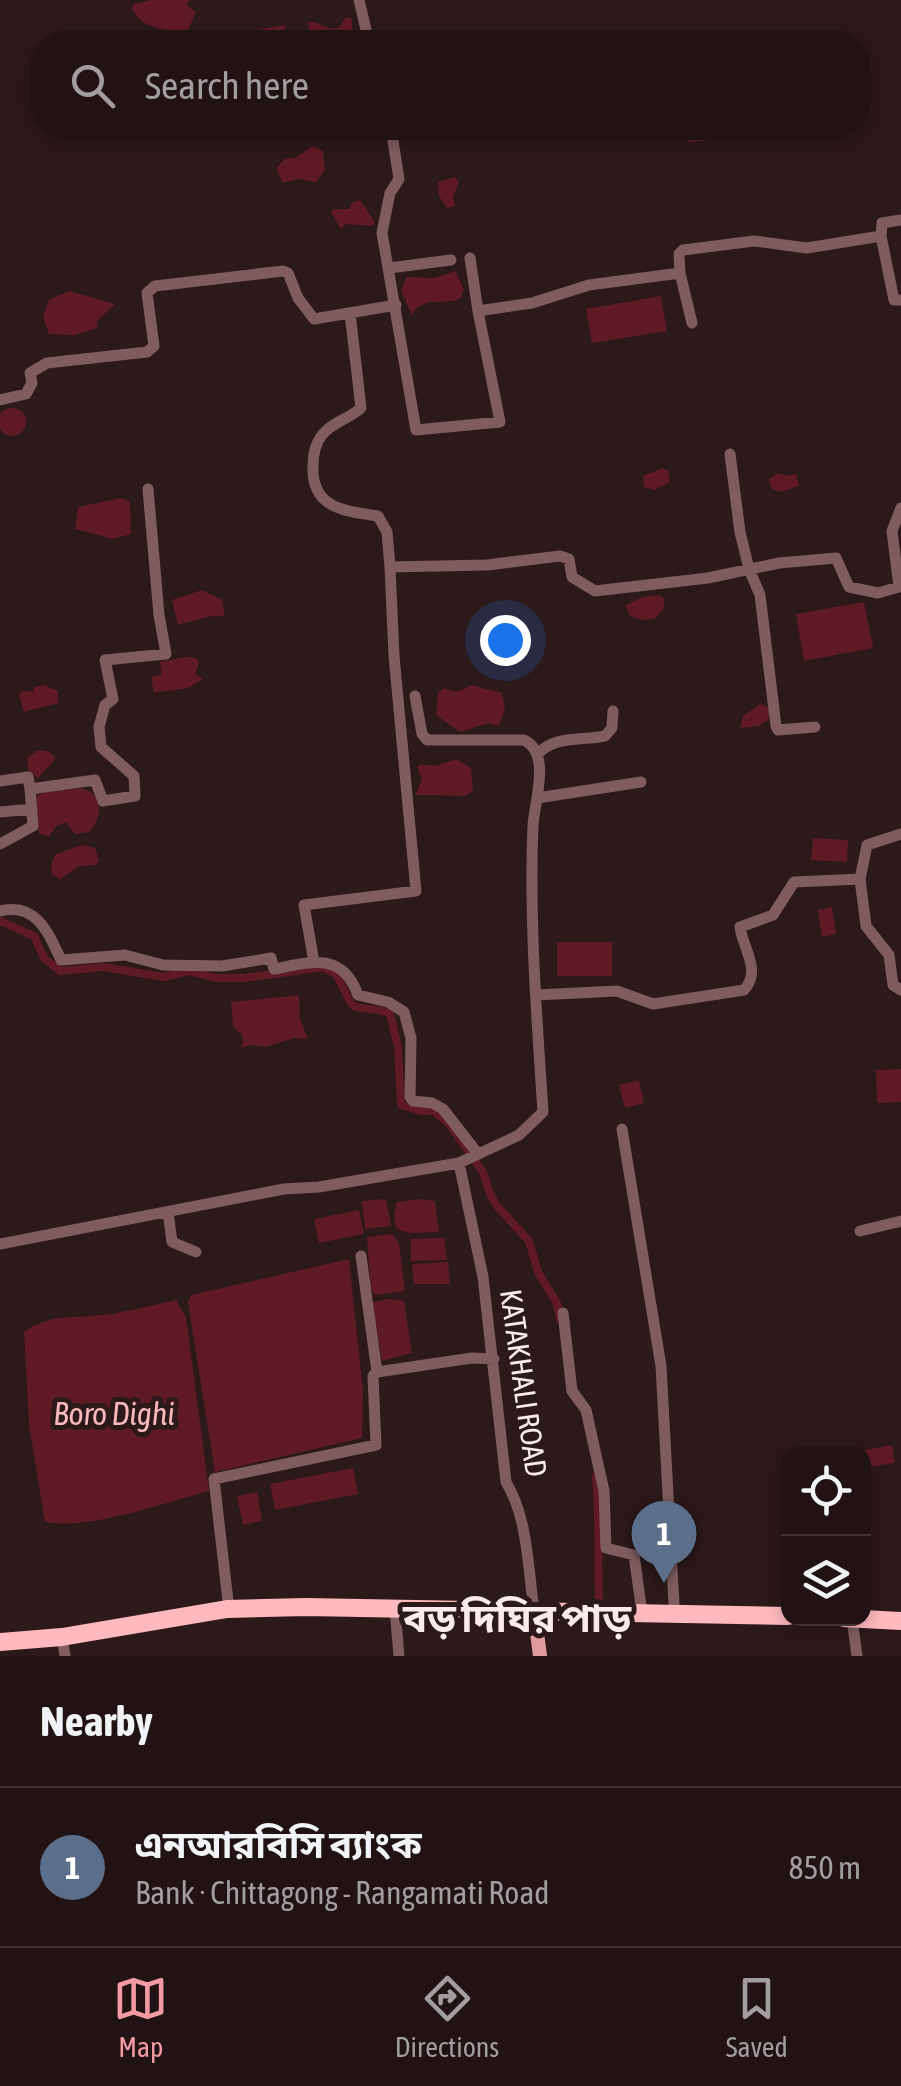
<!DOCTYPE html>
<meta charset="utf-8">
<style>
body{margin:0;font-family:"Asap Condensed","Noto Sans Bengali",sans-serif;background:#291c1d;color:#f1f3f6}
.controls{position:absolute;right:30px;bottom:30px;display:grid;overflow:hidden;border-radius:20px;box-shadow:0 5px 15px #0003}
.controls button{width:90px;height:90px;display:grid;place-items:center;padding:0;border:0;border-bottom:2px solid #3e3234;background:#211314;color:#f1f3f6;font:50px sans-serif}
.you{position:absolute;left:505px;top:640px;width:35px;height:35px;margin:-25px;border:8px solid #fff;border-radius:50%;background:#1a73e8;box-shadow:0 0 0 15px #1a73e833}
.badge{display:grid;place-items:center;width:65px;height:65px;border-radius:50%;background:#f49aa2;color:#fff;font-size:32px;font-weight:700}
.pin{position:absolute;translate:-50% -82px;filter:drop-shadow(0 2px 5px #0008)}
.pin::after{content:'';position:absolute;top:52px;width:35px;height:30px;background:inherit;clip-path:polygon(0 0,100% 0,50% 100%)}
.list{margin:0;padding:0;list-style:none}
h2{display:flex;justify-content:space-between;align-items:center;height:130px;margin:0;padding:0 40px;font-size:42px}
h2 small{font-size:32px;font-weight:400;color:#a29ea0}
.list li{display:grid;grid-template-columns:65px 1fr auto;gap:30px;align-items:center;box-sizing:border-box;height:160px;padding:0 40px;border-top:2px solid #3e3234}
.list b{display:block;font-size:38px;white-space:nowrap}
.list p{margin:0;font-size:32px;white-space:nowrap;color:#a29ea0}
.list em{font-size:32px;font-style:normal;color:#a29ea0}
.icon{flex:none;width:55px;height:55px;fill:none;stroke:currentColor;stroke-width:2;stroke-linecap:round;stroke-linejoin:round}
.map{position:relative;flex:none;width:901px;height:1656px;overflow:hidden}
.search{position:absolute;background:#211314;box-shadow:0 5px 15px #0003;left:30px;right:30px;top:30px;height:110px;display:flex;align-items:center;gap:25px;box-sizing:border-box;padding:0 35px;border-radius:40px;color:#a29ea0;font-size:38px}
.sheet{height:290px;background:#211314}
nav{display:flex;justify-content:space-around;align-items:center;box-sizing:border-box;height:140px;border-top:2px solid #3e3234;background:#211314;font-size:28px;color:#a29ea0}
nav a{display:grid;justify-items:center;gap:5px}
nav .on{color:#f49aa2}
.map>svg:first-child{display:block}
.water{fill:#5f1a26}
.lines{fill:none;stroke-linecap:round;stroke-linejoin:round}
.canal{stroke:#5f1a26;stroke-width:8}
.minor{stroke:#7f5d5f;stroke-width:11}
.major{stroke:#e19ba0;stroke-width:14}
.highway{stroke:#feb9be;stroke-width:18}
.labels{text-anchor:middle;stroke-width:10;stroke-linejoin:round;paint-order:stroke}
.street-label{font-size:30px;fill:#f9ebeb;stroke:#2c191a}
.water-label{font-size:32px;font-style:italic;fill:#fcb9bd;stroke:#2c191a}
.district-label{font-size:40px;font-weight:bold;fill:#f9ebeb;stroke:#2c191a}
</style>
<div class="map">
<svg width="901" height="1656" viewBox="0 0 901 1656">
<rect width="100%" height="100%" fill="#2c191a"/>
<path class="water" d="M151,0H189L187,5L196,13L187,31C166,31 141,29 132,8L134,4Z
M346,17L352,19V42H311L308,22C319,20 327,31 338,28Z
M285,25L287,42H236L244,32Z
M686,128H740L741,135L689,143Z
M313,146L323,151L325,170L316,182L298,179L283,183L276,168L286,158H295Z
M455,177L459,182L453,197L455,206L447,208L439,196L438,182Z
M360,200L375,222L372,226L346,224L341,229L332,214V209H349L353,202Z
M455,271L464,289L461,298C443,307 424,294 412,315L401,291L406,277L435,278Z
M69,291L115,304L98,320L97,328L75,335L49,334L43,317L49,300Z
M661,296L667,331L592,343L586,309Z
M-2 422a14 14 0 1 1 28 0a14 14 0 1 1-28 0Z
M663,468L668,471L670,482L655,490L644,487L643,476Z
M778,473L787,476L796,474L799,486L781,492L773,490L768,480Z
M121,498L130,502L131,534L113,539L75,529L78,507Z
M202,590L222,600L225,617C207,613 196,623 178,624L172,600Z
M659,595L665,599L663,610L654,619L641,620L629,615L626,605L643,597Z
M864,602L873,648L804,661L796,614Z
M186,657L196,658L199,663L195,674L203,679L188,688L154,693L151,677L162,675L160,662Z
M44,685L58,691V703L24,712L19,695L22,691L33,692L35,687Z
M471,685L502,693L505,709L499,726L489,723L460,732L436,715L438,693L444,688C456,693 461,692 471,685Z
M760,704L770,708L768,720L759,726L740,728L743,716Z
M38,750L50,752L56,758L38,778L29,772L27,758Z
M456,759L471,768L473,791L465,796L416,795L422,778L417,767L421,764L436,766Z
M81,788C105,794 103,817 89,832L75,834L66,822L57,826L48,837L39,833L34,798C43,789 67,791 81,788Z
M813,838L848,840L847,862L811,860Z
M82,845L95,848L99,861L96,865L80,866L60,879L52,874L51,864L56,854Z
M832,907L836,934L822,937L818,910Z
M557,942H612V976H557Z
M299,995L300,1019L308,1039L294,1038L266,1047L251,1045L241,1048C246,1036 242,1035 233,1027L231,1002Z
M901,1069V1102L877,1103L876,1070Z
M639,1080L644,1103L625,1108L619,1085Z
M386,1199L391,1226L365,1229L362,1201Z
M418,1199L435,1201L439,1232L408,1233L396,1228L394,1216L397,1202Z
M359,1210L364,1234L319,1243L314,1219Z
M392,1234L399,1243L405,1291L375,1295L371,1289L367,1237Z
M444,1238L447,1260L411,1261V1239Z
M349,1259L363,1391L362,1438L215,1472L188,1302L191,1295Z
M448,1262L450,1284H414L412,1264Z
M388,1299L404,1301L412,1353L382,1361L372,1302Z
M176,1300L186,1317L209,1491C167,1502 87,1531 45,1522L29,1424L24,1332C47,1314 76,1318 103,1315C127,1312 152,1305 176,1300Z
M892,1445L895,1463L867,1467L865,1450Z
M353,1468L358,1494L275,1510L270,1484Z
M257,1492L262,1521L243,1525L237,1496Z"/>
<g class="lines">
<path class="canal" d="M0,921L34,936L44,958L60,971L104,967L164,977L189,971L216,978H244L323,967L337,975C359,1021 346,1001 390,1013L398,1048L401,1105L421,1111H434L449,1124L483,1172L490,1194L497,1206L529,1241L538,1272L557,1303L560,1319
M596,1477C600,1517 597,1556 599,1597"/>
<path class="minor" d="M359,0L369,42
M391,128L399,179L390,193L382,233L416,430L500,422L478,311
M881,236L882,223L901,220
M470,258L478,311L532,303L589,285L680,273L679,254L683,250L754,241L807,248L881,236L894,300H901
M389,268L451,260
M680,273L692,323
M350,313L361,408C349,419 332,422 322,435C316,443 313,454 313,465C311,508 343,511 378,516L387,532L390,567
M0,400L26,394L32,383L30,373L47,363L147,352L154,346L147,293L155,286L283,271L288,273L298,298L314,319L396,305
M730,454L740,532L749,569L760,595L776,726L778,730L815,727
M537,755C554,735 580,741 605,736L612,728L613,711
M0,781L28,777L30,789
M537,798L641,782
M0,812L32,809
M901,834L867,845L860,879L866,926L889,955L893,985L901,990
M0,844L33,826L30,789L95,780L103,801L135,796L134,776L101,747L99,727L105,705L113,699L105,660L166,654L159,615L148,489
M0,911C36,902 48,932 61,960L125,955L163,965L222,966L271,958L274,969C311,962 342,951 358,995L388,1002L404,1012L411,1038L410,1097L413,1101L432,1103L443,1109L478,1154
M314,962L304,905L416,891L394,656L390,567L487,565L560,556L569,559L572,577L595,591L708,578L779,563L836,558L849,587L878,593L899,587L892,531L901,508
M536,995L617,991L653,1004L744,990C762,971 743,949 740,927L773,915L794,882L860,879
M622,1129L661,1366L674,1604
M459,1163L483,1277L506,1482C528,1518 528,1569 534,1610
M168,1212L172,1242L196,1252
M860,1231L901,1221
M0,1244L284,1189L319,1187L459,1163L519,1135L543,1112C537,1020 529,919 533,826C534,803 552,753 524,740H427L422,734L415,696
M361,1256L377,1372
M563,1313L572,1391L586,1410L604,1491L606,1548L634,1555L642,1613
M228,1601L214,1479L376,1445L373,1376L377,1372L472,1358L494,1359
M395,1609L399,1656
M852,1619L857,1656
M62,1637L65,1656"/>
<path class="major" d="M534,1610L540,1656"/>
<path class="highway" d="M844,1618L901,1621
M0,1642L62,1637L227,1609L306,1607L788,1616"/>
</g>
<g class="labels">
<g class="street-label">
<text transform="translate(523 1383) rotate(82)" y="10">KATAKHALI ROAD</text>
</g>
<g class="water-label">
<text x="114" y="1425">Boro Dighi</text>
</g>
<g class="district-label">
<text x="517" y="1632">বড় দিঘির পাড়</text>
</g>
</g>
</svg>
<div class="controls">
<button><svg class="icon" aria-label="locate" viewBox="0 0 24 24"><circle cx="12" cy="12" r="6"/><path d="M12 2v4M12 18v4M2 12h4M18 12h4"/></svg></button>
<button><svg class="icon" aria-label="layers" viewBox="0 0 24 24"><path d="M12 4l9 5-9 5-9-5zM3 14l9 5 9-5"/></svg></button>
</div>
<div class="you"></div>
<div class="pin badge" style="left:664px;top:1583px;background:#5c6f8a">1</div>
<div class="search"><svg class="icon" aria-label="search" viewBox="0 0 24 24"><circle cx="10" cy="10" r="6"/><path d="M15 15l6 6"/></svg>Search here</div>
</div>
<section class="sheet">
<h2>Nearby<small></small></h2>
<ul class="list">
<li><span class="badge" style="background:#5c6f8a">1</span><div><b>এনআরবিসি ব্যাংক</b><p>Bank · Chittagong - Rangamati Road</p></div><em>850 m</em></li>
</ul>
</section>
<nav>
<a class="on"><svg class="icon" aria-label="map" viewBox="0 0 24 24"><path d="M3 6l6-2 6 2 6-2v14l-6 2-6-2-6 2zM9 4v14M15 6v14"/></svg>Map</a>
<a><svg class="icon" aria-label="directions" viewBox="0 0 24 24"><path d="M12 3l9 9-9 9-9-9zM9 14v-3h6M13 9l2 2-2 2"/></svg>Directions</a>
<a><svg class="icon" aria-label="saved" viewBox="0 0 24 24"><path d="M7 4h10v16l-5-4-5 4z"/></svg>Saved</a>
</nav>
